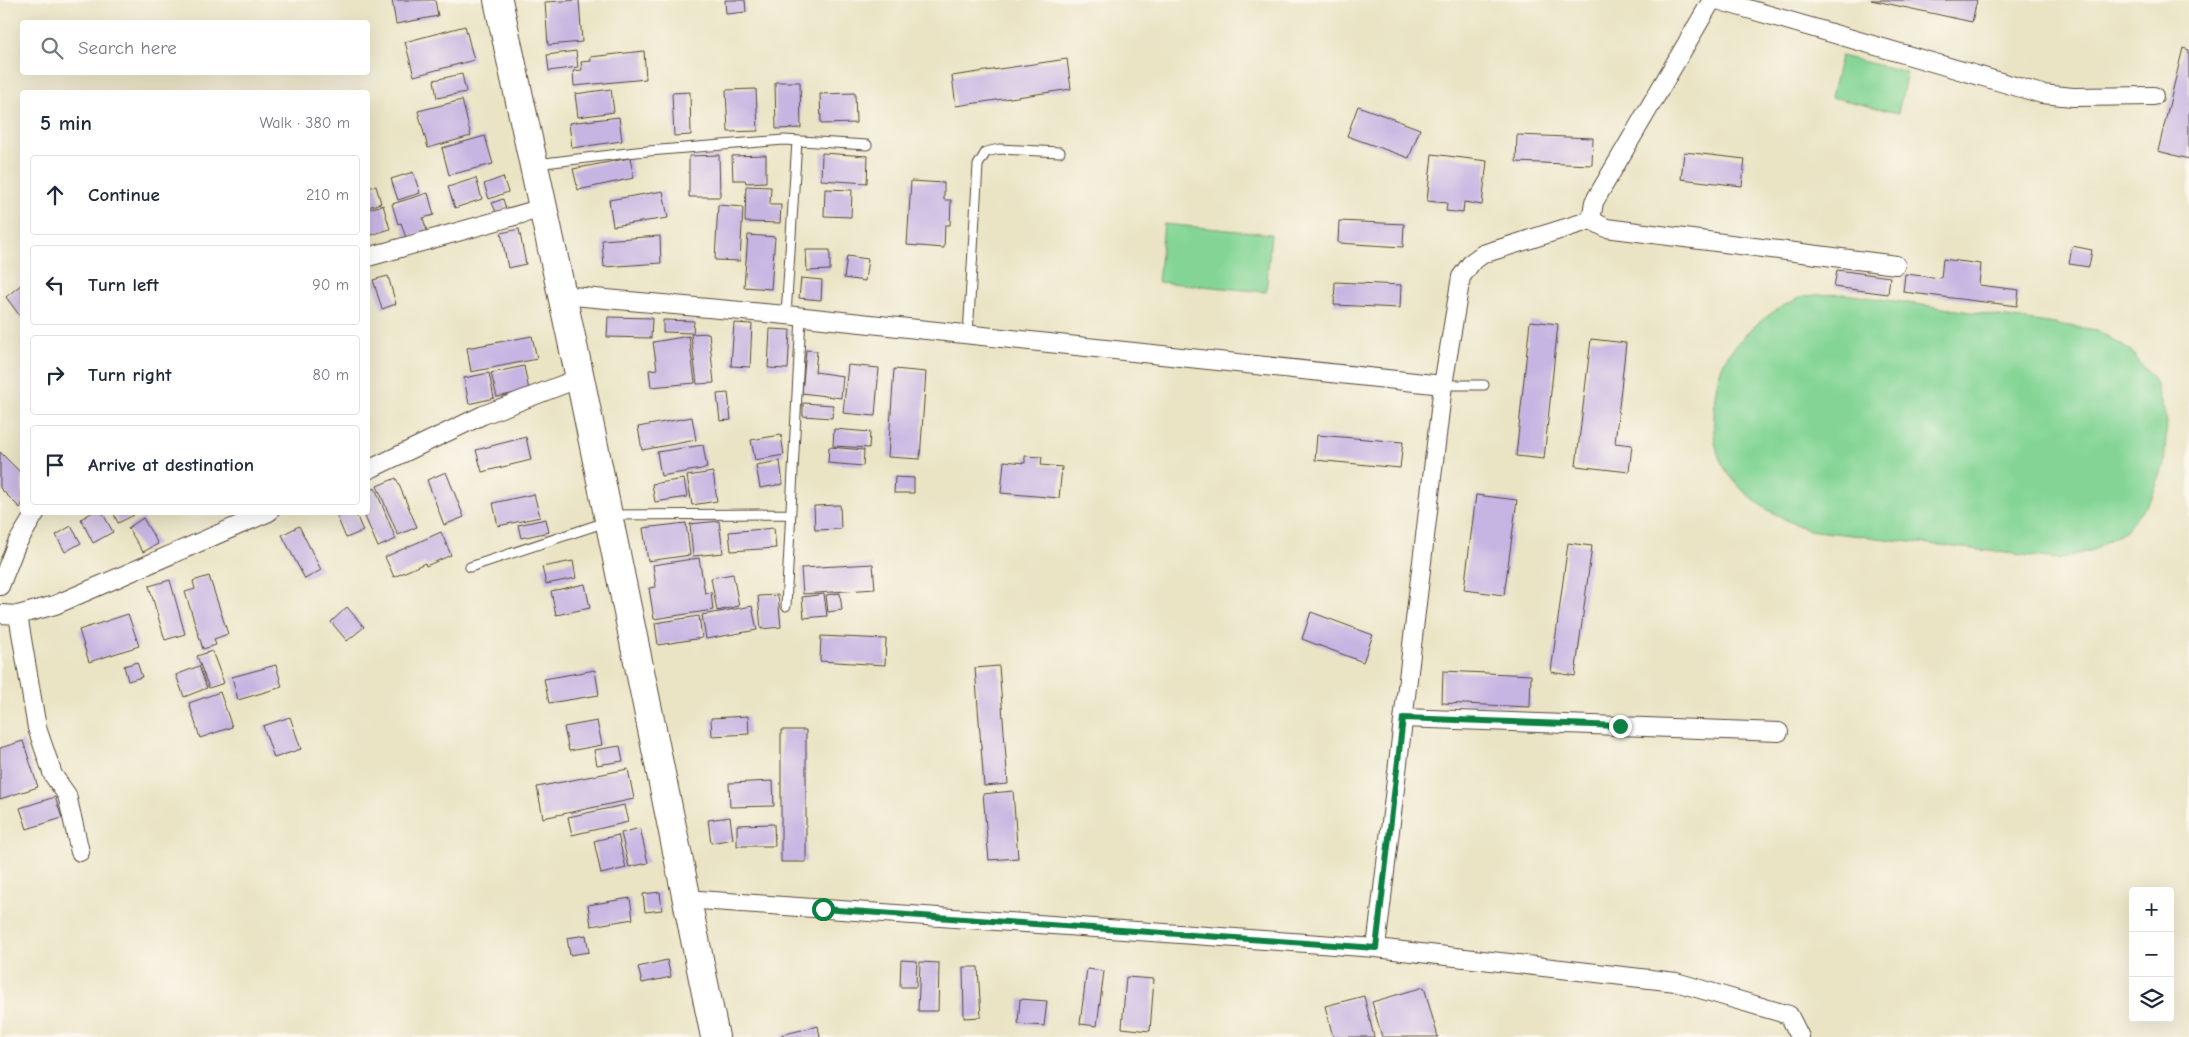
<!DOCTYPE html>
<meta charset="utf-8">
<style>
body{margin:0;font-family:"Comic Neue",sans-serif;background:#f2f2f3;color:#1f2937}
.controls{position:absolute;right:15px;bottom:15px;display:grid;overflow:hidden;border-radius:5px;box-shadow:0 5px 20px #0002}
.controls button{width:45px;height:45px;display:grid;place-items:center;padding:0;border:0;border-bottom:1px solid #e0e1e3;background:#fff;color:#1f2937;font:25px sans-serif}
.stop{position:absolute;width:15px;height:15px;margin:-11px;border:4px solid #0b8043;border-radius:50%;background:#fff}
.stop.end{background:#0b8043;border-color:#fff;box-shadow:0 1px 5px #0008}
.list{margin:0;padding:0;list-style:none}
h2{display:flex;justify-content:space-between;align-items:center;height:65px;margin:0;padding:0 20px;font-size:21px}
h2 small{font-size:16px;font-weight:400;color:#747a83}
.list li{display:grid;grid-template-columns:32px 1fr auto;gap:15px;align-items:center;box-sizing:border-box;height:80px;margin:0 10px 10px;padding:0 10px;border:1px solid #e0e1e3;border-radius:5px}
.list b{display:block;font-size:19px;white-space:nowrap}
.list em{font-size:16px;font-style:normal;color:#747a83}
.icon{flex:none;width:28px;height:28px;fill:none;stroke:currentColor;stroke-width:2;stroke-linecap:round;stroke-linejoin:round}
.map{position:relative;flex:none;width:2189px;height:1037px;overflow:hidden}
.search{position:absolute;background:#fff;box-shadow:0 5px 20px #0002;left:20px;top:20px;width:350px;height:55px;display:flex;align-items:center;gap:12px;box-sizing:border-box;padding:0 18px;border-radius:5px;color:#747a83;font-size:19px}
.panel{position:absolute;background:#fff;box-shadow:0 5px 20px #0002;left:20px;top:90px;width:350px;height:425px;border-radius:5px}
.map>svg:first-child{display:block}
.grass{fill:#84d595;stroke:#60805a}
.building{fill:#c6b5e2}
.lines{fill:none;stroke-linecap:round;stroke-linejoin:round}
.lane-casing{stroke:#554637;stroke-width:11}
.street-casing{stroke:#554637;stroke-width:20}
.highway-casing{stroke:#554637;stroke-width:30}
.lane{stroke:#fff;stroke-width:9}
.street{stroke:#fff;stroke-width:18}
.highway{stroke:#fff;stroke-width:28}
.route{stroke:#0b8043;stroke-width:6}
</style>
<div class="map">
<svg width="2189" height="1037" viewBox="0 0 2189 1037">
<rect width="100%" height="100%" fill="#fbf7ec"/>
<filter id="ink" filterUnits="userSpaceOnUse"><feTurbulence type="fractalNoise" baseFrequency=".02" numOctaves="2"/><feDisplacementMap in="SourceGraphic" scale="10" xChannelSelector="R" yChannelSelector="G"/><feConvolveMatrix kernelMatrix="1 2 1 2 8 2 1 2 1" color-interpolation-filters="sRGB"/></filter>
<filter id="wash" filterUnits="userSpaceOnUse"><feTurbulence type="fractalNoise" baseFrequency=".0096" numOctaves="4" result="noise"/><feDisplacementMap in="SourceGraphic" scale="20" xChannelSelector="R" yChannelSelector="G"/><feGaussianBlur stdDeviation="1.12" result="paint"/><feColorMatrix in="noise" values="0 0 0 0 0 0 0 0 0 0 0 0 0 0 0 0 0 1.4 0 .05"/><feComposite in="paint" operator="in"/></filter>
<g filter="url(#wash)">
<rect width="100%" height="100%" fill="#eae4c5"/>
<path class="grass" d="M1841,56L1907,72L1898,113L1831,97Z
M1164,224L1271,234L1266,292L1158,282Z
M1845,294L2097,330L2131,351L2155,382L2167,422L2164,465L2151,500L2126,530L2093,550L2058,559L1808,530C1773,514 1746,501 1724,467C1715,453 1713,433 1714,416C1714,398 1716,381 1723,364C1735,338 1778,303 1807,296C1818,294 1833,295 1845,294Z"/>
<g id="blocks">
<path class="building" d="M392,0H435L438,16L396,24Z
M579,0L582,42L548,45L545,2Z
M725,0H745L746,12L726,14Z
M1871,0H1977L1972,22Z
M465,26L474,60L414,76L405,42Z
M2183,48L2189,50V159L2158,151Z
M576,51L578,67L549,71L547,55Z
M644,51L646,79L574,86L573,71L582,70L581,62L591,61L590,57Z
M1067,59L1071,89L956,106L952,76Z
M462,74L466,92L437,98L434,80Z
M775,82H800L801,128L776,129Z
M611,89L614,112L578,117L575,94Z
M756,89L758,131L728,132L726,90Z
M690,92L691,135L674,136L672,93Z
M855,93L856,123L821,124L820,94Z
M462,100L471,136L428,148L418,111Z
M1358,106L1420,129L1409,158L1347,136Z
M619,117L622,141L572,148L569,123Z
M1517,135L1593,138L1592,165L1516,162Z
M485,136L493,164L449,175L442,148Z
M1684,152L1745,159L1742,186L1681,179Z
M822,153L868,156L867,183L821,180Z
M1432,154L1487,161L1482,205L1464,202L1463,213L1446,211L1447,203L1427,201Z
M719,155L720,197H689V156Z
M766,155V182L746,183L745,180H733L732,156Z
M630,158L634,178L578,190L573,169Z
M413,172L420,193L398,200L391,179Z
M503,177L508,192L489,199L484,184Z
M476,178L482,199L455,208L448,187Z
M911,181L944,183V200H951L950,225H945L944,248L907,245Z
M376,186L381,203L368,207V188Z
M746,186L771,187L770,205H781L780,223L745,222Z
M825,189L852,190L851,217L824,216Z
M663,191L668,218L613,226L609,200Z
M428,193L434,215L423,218L427,231L406,238L401,223L398,224L392,204Z
M503,199L506,209L496,212L492,203Z
M383,205L390,229L368,236V209Z
M718,205L743,207L740,261L715,260Z
M1339,221L1404,224L1403,247L1338,243Z
M519,229L526,264L508,268L501,233Z
M748,235L775,237L771,289L744,287Z
M660,236L661,263L604,267L602,240Z
M2072,246L2092,250L2089,267L2069,264Z
M806,250H830V270L807,271Z
M847,256L868,259L865,281L844,278Z
M1943,259L1981,264L1979,285L2019,290L2017,306L1903,292L1905,274L1941,278Z
M1837,270L1890,277L1888,294L1834,287Z
M388,276L396,304L382,309L373,280Z
M801,278L822,280L821,300L799,298Z
M1335,282L1401,285L1400,308L1334,305Z
M22,284V319L6,297Z
M608,317L652,318L651,338L607,337Z
M663,320L694,321L693,333L663,332Z
M1530,321L1558,324L1544,459L1516,456Z
M734,323L752,324L750,367L731,366Z
M770,329L790,330L788,369L768,368Z
M709,333L714,383L697,384L691,334Z
M532,336L537,359L471,372L467,348Z
M689,336L695,383L651,387L649,370L657,369L653,342Z
M1591,339L1626,343L1615,443L1632,445L1629,472L1576,466Z
M806,350L817,351L815,372L843,376L841,398L802,393Z
M848,365L879,368L875,416L843,413Z
M524,366L529,390L497,397L491,373Z
M894,369L926,372L920,459L888,457Z
M489,373L494,398L469,404L464,378Z
M728,393L731,420L720,421L717,394Z
M803,403L833,405L832,418L803,416Z
M692,417L696,440L642,450L638,427Z
M834,429L870,432L869,448L833,446Z
M781,435L784,455L755,460L751,440Z
M1317,435L1403,442L1400,468L1315,460Z
M526,437L531,460L482,472L476,450Z
M703,445L707,468L661,476L657,452Z
M829,447L864,450L863,466L828,463Z
M0,452L22,474V505L20,508L0,488Z
M1025,456L1042,457L1041,465L1062,467L1059,498L1001,493L1004,461L1025,463Z
M780,461L783,484L760,488L756,465Z
M446,472L464,517L444,525L427,480Z
M713,472L717,501L692,505L687,476Z
M895,477L914,478V493H894Z
M396,478L417,527L398,535L377,486Z
M684,479L687,497L655,502L652,484Z
M375,488L396,539L378,547L363,512H368V492Z
M534,494L540,517L498,526L493,503Z
M1476,495L1517,500L1504,595L1464,590Z
M840,505L841,529L815,530L814,506Z
M93,512H102L113,532L93,543L81,519Z
M113,512H133L134,515L118,523Z
M335,512H355L363,531L346,538Z
M143,518L158,544L143,552L128,528Z
M546,519L549,532L521,538L518,525Z
M719,521L723,553L693,556L690,524Z
M686,523L690,555L648,561L643,528Z
M71,526L81,543L65,552L56,535Z
M299,526L321,570L305,579L282,535Z
M774,528L776,548L731,551L729,532Z
M441,532L451,555L426,566L425,563L394,577L385,557Z
M1568,543L1592,546L1575,676L1551,672Z
M699,558L705,593L711,592L713,610L654,619L649,588L656,587L653,565Z
M573,561L576,578L546,584L542,567Z
M873,564L875,589L803,594L801,568Z
M733,574L739,606L717,611L711,578Z
M209,576L228,634L214,639L216,645L203,649L185,592L195,589L193,581Z
M170,580L185,634L165,640L149,586Z
M585,584L590,608L556,615L551,591Z
M840,593L842,610L828,612L826,595Z
M824,594L827,616L804,618L802,597Z
M778,595L781,627L761,629L758,596Z
M752,606L757,630L706,639L702,615Z
M347,607L364,627L347,641L331,622Z
M1311,612L1373,635L1363,662L1302,639Z
M128,614L139,646L89,662L79,630Z
M699,616L702,638L658,645L655,623Z
M821,636L886,639L885,665L820,661Z
M212,651L224,683L209,688L197,656Z
M137,662L142,677L128,681L124,666Z
M276,665L282,687L238,700L232,677Z
M199,666L207,688L184,697L176,675Z
M999,666L1008,784L984,786L975,668Z
M595,670L599,695L549,703L544,679Z
M1443,671L1531,675L1530,707L1442,703Z
M220,692L232,727L200,738L189,703Z
M748,716L749,734L712,736L711,718Z
M290,717L301,749L274,758L263,726Z
M597,721L602,745L569,751L564,727Z
M781,730H806V862H781Z
M23,741L38,787L0,799V748Z
M620,746L623,761L597,765L594,750Z
M628,769L634,799L543,818L537,787Z
M773,781L774,806L730,807L729,783Z
M1013,791L1018,858L989,860L983,794Z
M55,797L62,818L27,829L20,808Z
M624,805L628,822L572,835L568,817Z
M730,817L733,839L711,843L708,820Z
M774,824L775,846H737V825Z
M640,828L648,863L629,867L621,833Z
M618,835L626,868L601,874L594,841Z
M660,892L662,910L645,912L643,894Z
M630,898L633,919L591,926L588,905Z
M586,935L589,952L570,955L567,938Z
M667,960L671,977L642,983L638,967Z
M901,960L917,961L916,987H900Z
M920,962L939,963L938,1011H918Z
M963,967H978L981,1017L964,1018Z
M1087,969L1104,971L1097,1026L1080,1024Z
M1126,977L1154,979L1150,1031L1122,1028Z
M1424,987L1438,1037H1382L1372,1002Z
M1364,996L1374,1037H1333L1325,1006Z
M1020,999L1047,1001L1044,1026L1018,1024Z
M818,1026L820,1037H782L781,1035Z"/>
</g>
</g>
<g filter="url(#ink)">
<use href="#blocks" fill-opacity="0" stroke="#554637" stroke-width="1"/>
<g class="lines">
<defs>
<path id="lane" d="M536,164L636,152L784,140L867,145
M786,315L797,141
M968,335L978,165L986,152L999,149L1060,152
M1443,385H1484
M611,515L790,514
M470,567L606,522
M786,606L801,317"/>
<path id="street" d="M1717,0L2042,94L2073,97L2154,96
M1591,220L1606,228L1896,265
M368,257L543,208
M561,295L786,315L1443,385
M368,470L483,415L580,378
M0,586L16,545L36,512
M0,614L18,615L55,605L269,512
M18,615L37,728L53,775L67,795L80,852
M1403,718L1779,732
M685,899L1376,948L1676,982L1789,1015L1800,1037
M1376,948L1443,385L1461,277L1472,262L1483,254L1591,220L1594,202L1712,0"/>
<path id="highway" d="M498,0L580,378L715,1037"/>
</defs>
<use href="#lane" class="lane-casing"/>
<use href="#street" class="street-casing"/>
<use href="#highway" class="highway-casing"/>
<use href="#lane" class="lane"/>
<use href="#street" class="street"/>
<use href="#highway" class="highway"/>
</g>
</g>
<g class="lines" filter="url(#ink)">
<path class="route" d="M823,909L1376,948L1403,718L1620,726"/>
</g>
</svg>
<div class="controls">
<button>+</button>
<button>−</button>
<button><svg class="icon" aria-label="layers" viewBox="0 0 24 24"><path d="M12 4l9 5-9 5-9-5zM3 14l9 5 9-5"/></svg></button>
</div>
<div class="stop" style="left:823px;top:909px"></div>
<div class="stop end" style="left:1620px;top:726px"></div>
<div class="search"><svg class="icon" aria-label="search" viewBox="0 0 24 24"><circle cx="10" cy="10" r="6"/><path d="M15 15l6 6"/></svg>Search here</div>
<section class="panel">
<h2>5 min<small>Walk · 380 m</small></h2>
<ul class="list">
<li><svg class="icon" aria-label="ahead" viewBox="0 0 24 24"><path d="M12 20V5M6 11l6-6 6 6"/></svg><div><b>Continue</b></div><em>210 m</em></li>
<li><svg class="icon" aria-label="left" viewBox="0 0 24 24"><path d="M17 20v-9H6M10 6l-5 5 5 5"/></svg><div><b>Turn left</b></div><em>90 m</em></li>
<li><svg class="icon" aria-label="right" viewBox="0 0 24 24"><path d="M7 20v-9h11M14 6l5 5-5 5"/></svg><div><b>Turn right</b></div><em>80 m</em></li>
<li><svg class="icon" aria-label="arrive" viewBox="0 0 24 24"><path d="M6 21V4h12l-3 4 3 4H6"/></svg><div><b>Arrive at destination</b></div></li>
</ul>
</section>
</div>
